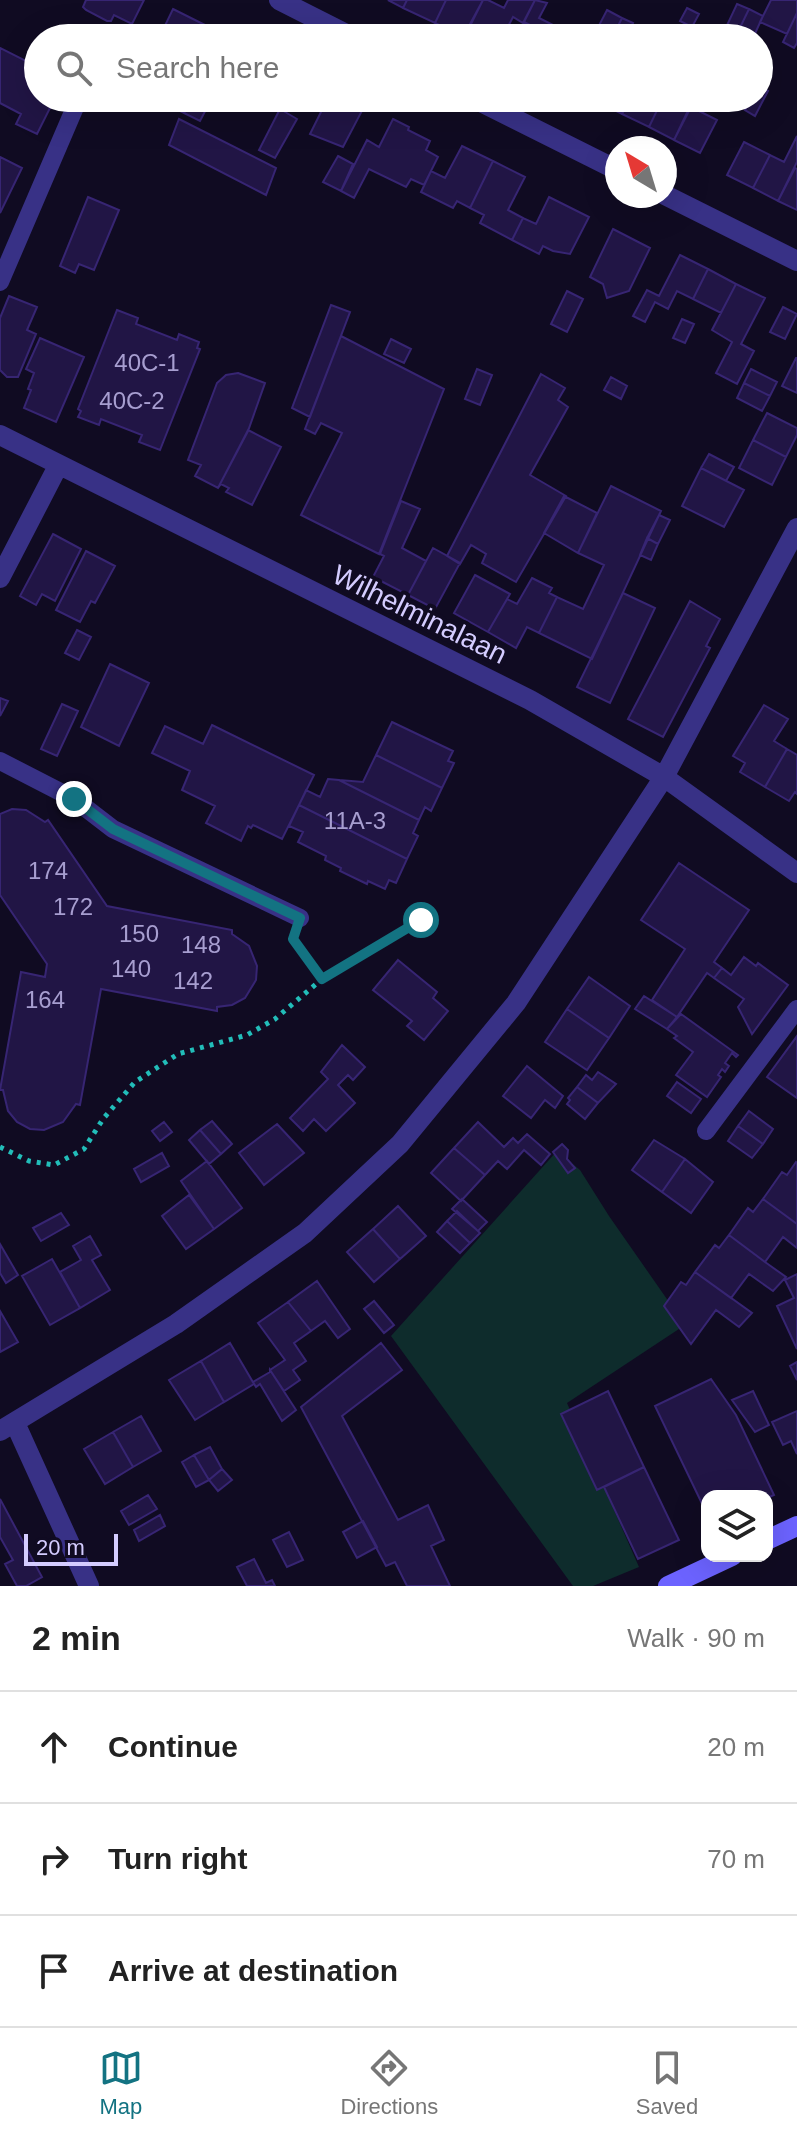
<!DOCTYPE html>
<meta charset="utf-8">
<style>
body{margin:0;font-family:Arial,sans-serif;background:#f2f2f2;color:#222}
.controls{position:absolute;right:24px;bottom:24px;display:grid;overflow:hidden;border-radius:16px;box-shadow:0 8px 32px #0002}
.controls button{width:72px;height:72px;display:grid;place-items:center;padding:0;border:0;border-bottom:2px solid #e0e0e0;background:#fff;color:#222;font:40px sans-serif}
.compass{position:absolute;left:605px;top:136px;width:72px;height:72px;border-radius:50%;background:#fff;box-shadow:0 8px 32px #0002;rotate:322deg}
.scale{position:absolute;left:24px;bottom:20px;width:94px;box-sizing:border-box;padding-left:8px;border:4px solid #d4ccff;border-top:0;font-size:22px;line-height:28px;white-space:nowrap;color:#d4ccff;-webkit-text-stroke:6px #100b22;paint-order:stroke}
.stop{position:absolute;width:24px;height:24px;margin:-18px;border:6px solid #137382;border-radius:50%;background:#fff}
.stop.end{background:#137382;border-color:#fff;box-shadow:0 2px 8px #0008}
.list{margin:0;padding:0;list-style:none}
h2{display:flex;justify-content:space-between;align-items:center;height:104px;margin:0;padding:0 32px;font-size:34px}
h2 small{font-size:26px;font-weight:400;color:#767676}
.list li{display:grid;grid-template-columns:52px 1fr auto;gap:24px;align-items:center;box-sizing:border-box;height:112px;padding:0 32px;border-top:2px solid #e0e0e0}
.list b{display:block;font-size:30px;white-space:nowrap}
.list em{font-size:26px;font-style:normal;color:#767676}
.icon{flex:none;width:44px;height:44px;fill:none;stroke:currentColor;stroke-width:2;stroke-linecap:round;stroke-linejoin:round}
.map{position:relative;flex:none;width:797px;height:1586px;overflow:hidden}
.search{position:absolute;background:#fff;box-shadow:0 8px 32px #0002;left:24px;right:24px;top:24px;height:88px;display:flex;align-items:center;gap:20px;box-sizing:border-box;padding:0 28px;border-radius:44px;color:#767676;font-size:30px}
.sheet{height:440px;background:#fff}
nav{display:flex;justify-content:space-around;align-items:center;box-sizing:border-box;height:112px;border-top:2px solid #e0e0e0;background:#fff;font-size:22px;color:#767676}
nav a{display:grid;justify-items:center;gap:4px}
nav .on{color:#137382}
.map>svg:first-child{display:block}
.green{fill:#0e2c2c}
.building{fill:#211545;stroke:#372573;stroke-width:2}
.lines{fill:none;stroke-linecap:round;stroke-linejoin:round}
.path{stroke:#22bdb9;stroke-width:5;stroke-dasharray:4 6;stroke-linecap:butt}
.lane{stroke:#383186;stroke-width:18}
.street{stroke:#383186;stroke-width:20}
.secondary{stroke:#6c63ff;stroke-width:20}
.route{stroke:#137382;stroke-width:10}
.labels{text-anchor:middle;stroke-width:8;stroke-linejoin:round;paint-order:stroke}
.number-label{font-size:24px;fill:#a79ed0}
.street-label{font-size:28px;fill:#d4ccff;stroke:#100b22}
</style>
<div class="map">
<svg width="797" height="1586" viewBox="0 0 797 1586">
<rect width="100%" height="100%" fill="#100b22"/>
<path class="green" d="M557,1151L580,1170L609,1216L685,1325L567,1403L639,1567L593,1586H573L391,1336Z"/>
<path class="building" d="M86,0H144L132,24L114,15L111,21H107L86,10L83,7Z
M388,0H407L403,8Z
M407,0H446L435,23L403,8Z
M446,0H483L463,37L435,23Z
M483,0H488L504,8L508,0H535L523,23L513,17L502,38H464Z
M535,0L547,3L539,18L567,32L564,38H531L536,28L524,22Z
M771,0H797V13L787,34L760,22Z
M737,4L749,9L735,38H721Z
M687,8L699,14L692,27L680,21Z
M173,9L209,27L203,38H159Z
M749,9L763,16L753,38H735Z
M607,10L622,18L612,38H600L594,35Z
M797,13V43L794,48L783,42Z
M622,18L633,23L626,38H612Z
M0,48L38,67V98H55L37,134L16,124L21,114L0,103Z
M759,86L768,91L755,116L745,110L751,98H759Z
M170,98H192L184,113L167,105Z
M192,98H212L200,121L184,113Z
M260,98H287L281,109Z
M328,98H352L365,105L343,147L310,134Z
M597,98H630L622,114L596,101Z
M630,98H663L649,127L622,114Z
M663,98H694L674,140L649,127Z
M691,107L717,120L700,153L674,140Z
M280,109L297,119L275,158L259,150Z
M179,119L276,168L266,195L169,145Z
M393,119L409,127L408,130L430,141L426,150L438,157L424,185L411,179L406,187L369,169L354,198L341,191L367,140L379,147Z
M797,136V162L778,201L753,188L770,155L784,162Z
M744,142L770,155L753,188L727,175Z
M462,146L493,161L470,208L457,201L453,208L421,192L431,171L445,178Z
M338,156L353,164L341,191L323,182Z
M0,157L22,168L0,213Z
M493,161L525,177L508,210L523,218L512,240L480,223L484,215L470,208Z
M795,168L797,169V210L778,201Z
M88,197L119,210L94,270L79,264L75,273L60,266Z
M549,197L589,217L570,254L553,251L543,246L539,254L512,240L523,218L536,224Z
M613,229L650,248L629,291L607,298L603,284L590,277Z
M680,255L708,269L693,299L677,291L668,309L655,302L645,322L633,316L647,290L659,296Z
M708,269L736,284L721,313L693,299Z
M736,284L765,298L741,344L754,351L737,384L716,373L732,342L712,330Z
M567,291L583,299L567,332L551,324Z
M9,296L37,307L27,330L36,334L18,377H7L0,370V318Z
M331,305L350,312L310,417L292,408Z
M783,307L797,314L785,339L770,332Z
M117,310L138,318L136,324L177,340L179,334L199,342L197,348L200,349L160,450L139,442L142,435L101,419L99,425L78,417L81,411L78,409Z
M682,319L694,324L685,343L673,338Z
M341,336L444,389L379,554L301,515L342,433L321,423L315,434L305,429Z
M40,338L84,357L56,422L24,408L31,390L28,389L34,373L26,369Z
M391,339L411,349L404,363L384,354Z
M796,358H797V393L782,386Z
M477,369L492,375L480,405L465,399Z
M751,369L777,382L770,396L744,383Z
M238,373L265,383L248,431L218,488L195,476L201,465L188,460L217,383L226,375Z
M541,374L565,388L558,400L568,407L530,475L566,496L516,582L482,563L486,554L471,545L460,564L447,556Z
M611,377L627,386L621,399L604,390Z
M744,383L770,396L762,411L737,398Z
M767,413L797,428V435L786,457L753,440Z
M248,430L281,447L252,505L226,492L229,488L221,484L218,488Z
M753,440L786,457L772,485L739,468Z
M709,454L734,467L726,481L701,468Z
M701,468L744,490L724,527L682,506Z
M611,486L661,511L592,659L539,633L557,597L583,609L604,565L578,553Z
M564,496L597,513L578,553L544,533Z
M401,501L420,509L402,548L426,561L408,595L373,577L384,556L380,554Z
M659,515L670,520L658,544L647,538Z
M53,534L81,549L55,601L42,594L36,605L20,596Z
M647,538L658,544L651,560L640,555Z
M433,548L460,563L435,609L408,595Z
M86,551L115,566L95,603L91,601L80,622L56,610Z
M475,575L510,594L488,632L454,613Z
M532,578L552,588L549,593L557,597L539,633L527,627L516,648L488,632L507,599L517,604Z
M623,593L655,608L610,703L577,687Z
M690,601L720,619L706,646L710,648L663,737L628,719Z
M77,630L91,637L79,660L65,653Z
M110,664L149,683L119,746L81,727Z
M0,698L8,701L0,716Z
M62,704L78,711L57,756L41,749Z
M764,705L788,719L774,741L787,749L765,787L740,772L745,763L733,756Z
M392,722L453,751L448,761L454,763L442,788L376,755Z
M212,725L314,775L282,839L253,825L251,828L248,826L241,841L206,823L215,806L182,790L190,771L152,753L165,726L203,744Z
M787,749L797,755V794L795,792L789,801L765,787Z
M376,755L442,788L431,811L425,807L419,820L339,780L363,782Z
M328,779L339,780L419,820L413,833L418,836L407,859L299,805L306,790L320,797Z
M299,805L407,859L396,883L389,880L385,889L368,881L367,884L340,871L341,868L325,860L326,856L298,842L303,832L289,826Z
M12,809L26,810L45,822L48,820L107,906L232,930V934L249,946L257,966L256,980L245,998L232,1005L217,1007V1011L101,989L80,1105L76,1104L63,1122L44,1130L30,1129L17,1122L8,1111L3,1090H0L21,972L45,977L47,964L0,895V814Z
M679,863L749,910L714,962L722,968L714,978L707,973L677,1017L652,1000L685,949L641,920Z
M744,957L756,966L758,963L788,985L752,1034L738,1007L744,999L714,978L722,968L731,975Z
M398,960L437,992L433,998L448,1011L424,1040L407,1026L412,1021L373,990Z
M589,977L630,1006L609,1038L567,1009Z
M644,996L677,1017L667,1029L635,1009Z
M567,1009L609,1038L587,1070L545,1042Z
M681,1014L738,1055L736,1057L732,1053L725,1063L729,1066L725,1072L722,1069L718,1075L721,1077L707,1097L676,1075L693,1052L674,1038L677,1036L667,1029Z
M797,1036V1098L767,1077Z
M342,1045L365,1067L353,1080L348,1075L338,1085L355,1103L326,1131L314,1119L303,1131L290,1118L328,1079L321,1072Z
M527,1066L563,1096L555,1108L545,1100L531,1118L503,1096Z
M598,1072L616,1084L598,1103L577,1087L586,1075L592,1080Z
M677,1082L701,1099L691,1113L667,1096Z
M577,1087L598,1103L585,1119L567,1104L570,1100L568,1098Z
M749,1111L773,1129L763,1144L738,1126Z
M212,1121L232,1144L221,1154L200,1130Z
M164,1122L172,1132L160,1141L152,1131Z
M478,1122L504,1147L513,1138L518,1143L527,1134L550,1154L541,1165L524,1150L507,1169L498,1161L485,1175L454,1148Z
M277,1124L304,1153L264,1185L239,1153Z
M738,1126L763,1144L752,1158L728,1141Z
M200,1130L221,1154L209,1164L189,1140Z
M654,1140L685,1159L662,1192L632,1170Z
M562,1144L568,1150L567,1159L575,1168L568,1173L553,1152Z
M454,1148L485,1175L461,1201L431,1173Z
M162,1153L169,1166L141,1182L134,1169Z
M685,1159L713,1182L691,1213L662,1192Z
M207,1161L242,1208L214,1229L181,1181Z
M796,1162L797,1163V1224L763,1199L782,1172L787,1175Z
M189,1195L214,1229L186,1249L162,1216Z
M462,1199L487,1222L478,1231L452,1209Z
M763,1199L797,1224V1248L783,1237L765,1262L729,1235L748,1208L753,1212Z
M398,1206L426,1236L400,1259L373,1229Z
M457,1211L480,1233L470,1243L447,1221Z
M61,1213L69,1225L41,1241L33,1228Z
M447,1221L470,1243L460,1253L437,1232Z
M373,1229L400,1259L374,1282L347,1252Z
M729,1235L765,1262L786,1277L773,1291L749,1274L731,1298L695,1272L715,1245L719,1248Z
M90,1236L101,1255L92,1260L110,1290L80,1308L60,1272L81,1260L73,1246Z
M0,1244L18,1275L6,1283L0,1273Z
M52,1259L80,1308L50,1325L22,1276Z
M695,1272L752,1313L739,1327L716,1310L691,1344L664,1306L681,1282L686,1285Z
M797,1274V1349L777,1306L794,1298L785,1280Z
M317,1281L350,1329L338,1338L325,1321L311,1331L288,1302Z
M374,1301L394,1325L384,1333L364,1309Z
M288,1302L311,1331L294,1343L306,1361L293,1370L300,1380L284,1391L270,1370L285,1360L258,1323Z
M0,1311L18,1342L0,1352Z
M230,1343L254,1384L224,1402L201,1361Z
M381,1343L402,1370L342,1416L398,1520L428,1505L444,1540L431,1546L450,1586H407L395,1562L386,1566L301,1407Z
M201,1361L224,1402L195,1420L169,1380Z
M797,1362V1380L790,1366Z
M270,1370L296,1410L282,1421L260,1384L256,1387L253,1382L270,1372Z
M711,1379L736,1415L774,1495L767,1498V1496H707V1514L655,1406Z
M608,1391L644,1467L597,1490L561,1414Z
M753,1391L769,1425L755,1432L732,1400Z
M797,1411V1454L791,1441L783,1445L772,1422Z
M141,1416L161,1451L133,1467L113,1432Z
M113,1432L133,1467L105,1484L84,1449Z
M210,1447L222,1469L209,1480L194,1455Z
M194,1455L209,1480L196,1487L182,1462Z
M644,1467L679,1540L638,1559L604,1487Z
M222,1469L232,1480L218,1491L209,1480Z
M148,1495L157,1509L129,1525L121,1511Z
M0,1499L42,1577L26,1586H17L5,1564L13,1560L0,1537Z
M160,1515L165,1526L139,1541L134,1530Z
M363,1521L377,1547L357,1558L343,1532Z
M289,1532L303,1560L287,1567L273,1540Z
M254,1559L266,1583L272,1580L275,1586H247L237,1567Z"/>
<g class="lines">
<path class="path" d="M295,942L322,979
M0,1147L29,1161L54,1165L84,1149L103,1119L135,1082L178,1054L247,1035L275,1019L322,979L421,920"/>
<path class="lane" d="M0,282L79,98
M0,761L74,799L113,829L300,918
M706,1131L797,1009"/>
<path class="street" d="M279,0L354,38
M473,98L617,170
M665,195L797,261
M0,435L530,700L664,777L797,873
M0,578L58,466
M15,1423L89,1586
M0,1431L176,1324L305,1233L400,1144L516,1003L664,777L797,528"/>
<path class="secondary" d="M767,1540L797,1526
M668,1586L732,1556"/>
</g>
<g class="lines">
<path class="route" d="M74,799L113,829L300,918L293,939L322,979L421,920"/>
</g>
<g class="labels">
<g class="number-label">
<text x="147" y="371">40C-1</text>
<text x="132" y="409">40C-2</text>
<text x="355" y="829">11A-3</text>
<text x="48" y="879">174</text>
<text x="73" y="915">172</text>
<text x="139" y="942">150</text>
<text x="201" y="953">148</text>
<text x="131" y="977">140</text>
<text x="193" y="989">142</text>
<text x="45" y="1008">164</text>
</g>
<g class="street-label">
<text transform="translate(420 614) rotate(26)" y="10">Wilhelminalaan</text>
</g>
</g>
</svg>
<div class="controls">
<button><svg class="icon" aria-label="layers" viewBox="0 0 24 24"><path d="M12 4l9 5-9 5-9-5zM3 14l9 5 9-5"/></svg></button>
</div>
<svg class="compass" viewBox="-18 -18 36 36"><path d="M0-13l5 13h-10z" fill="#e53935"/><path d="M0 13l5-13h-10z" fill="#767676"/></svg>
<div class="scale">20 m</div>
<div class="stop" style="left:421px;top:920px"></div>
<div class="stop end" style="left:74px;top:799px"></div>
<div class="search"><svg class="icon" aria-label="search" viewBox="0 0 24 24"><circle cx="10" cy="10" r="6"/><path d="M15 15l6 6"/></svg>Search here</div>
</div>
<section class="sheet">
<h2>2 min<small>Walk · 90 m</small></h2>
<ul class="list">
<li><svg class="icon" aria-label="ahead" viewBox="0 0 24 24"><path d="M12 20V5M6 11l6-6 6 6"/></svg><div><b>Continue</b></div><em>20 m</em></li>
<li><svg class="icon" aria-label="right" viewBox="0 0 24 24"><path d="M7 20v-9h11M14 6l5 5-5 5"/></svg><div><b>Turn right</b></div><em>70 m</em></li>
<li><svg class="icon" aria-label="arrive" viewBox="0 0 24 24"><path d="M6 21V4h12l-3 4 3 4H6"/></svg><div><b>Arrive at destination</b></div></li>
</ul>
</section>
<nav>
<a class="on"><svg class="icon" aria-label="map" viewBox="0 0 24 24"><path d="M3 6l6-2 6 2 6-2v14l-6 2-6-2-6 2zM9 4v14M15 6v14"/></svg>Map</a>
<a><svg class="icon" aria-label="directions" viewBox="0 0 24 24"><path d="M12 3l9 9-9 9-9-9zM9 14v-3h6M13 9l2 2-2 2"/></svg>Directions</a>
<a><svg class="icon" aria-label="saved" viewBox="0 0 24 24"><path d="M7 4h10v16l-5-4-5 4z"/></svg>Saved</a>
</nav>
